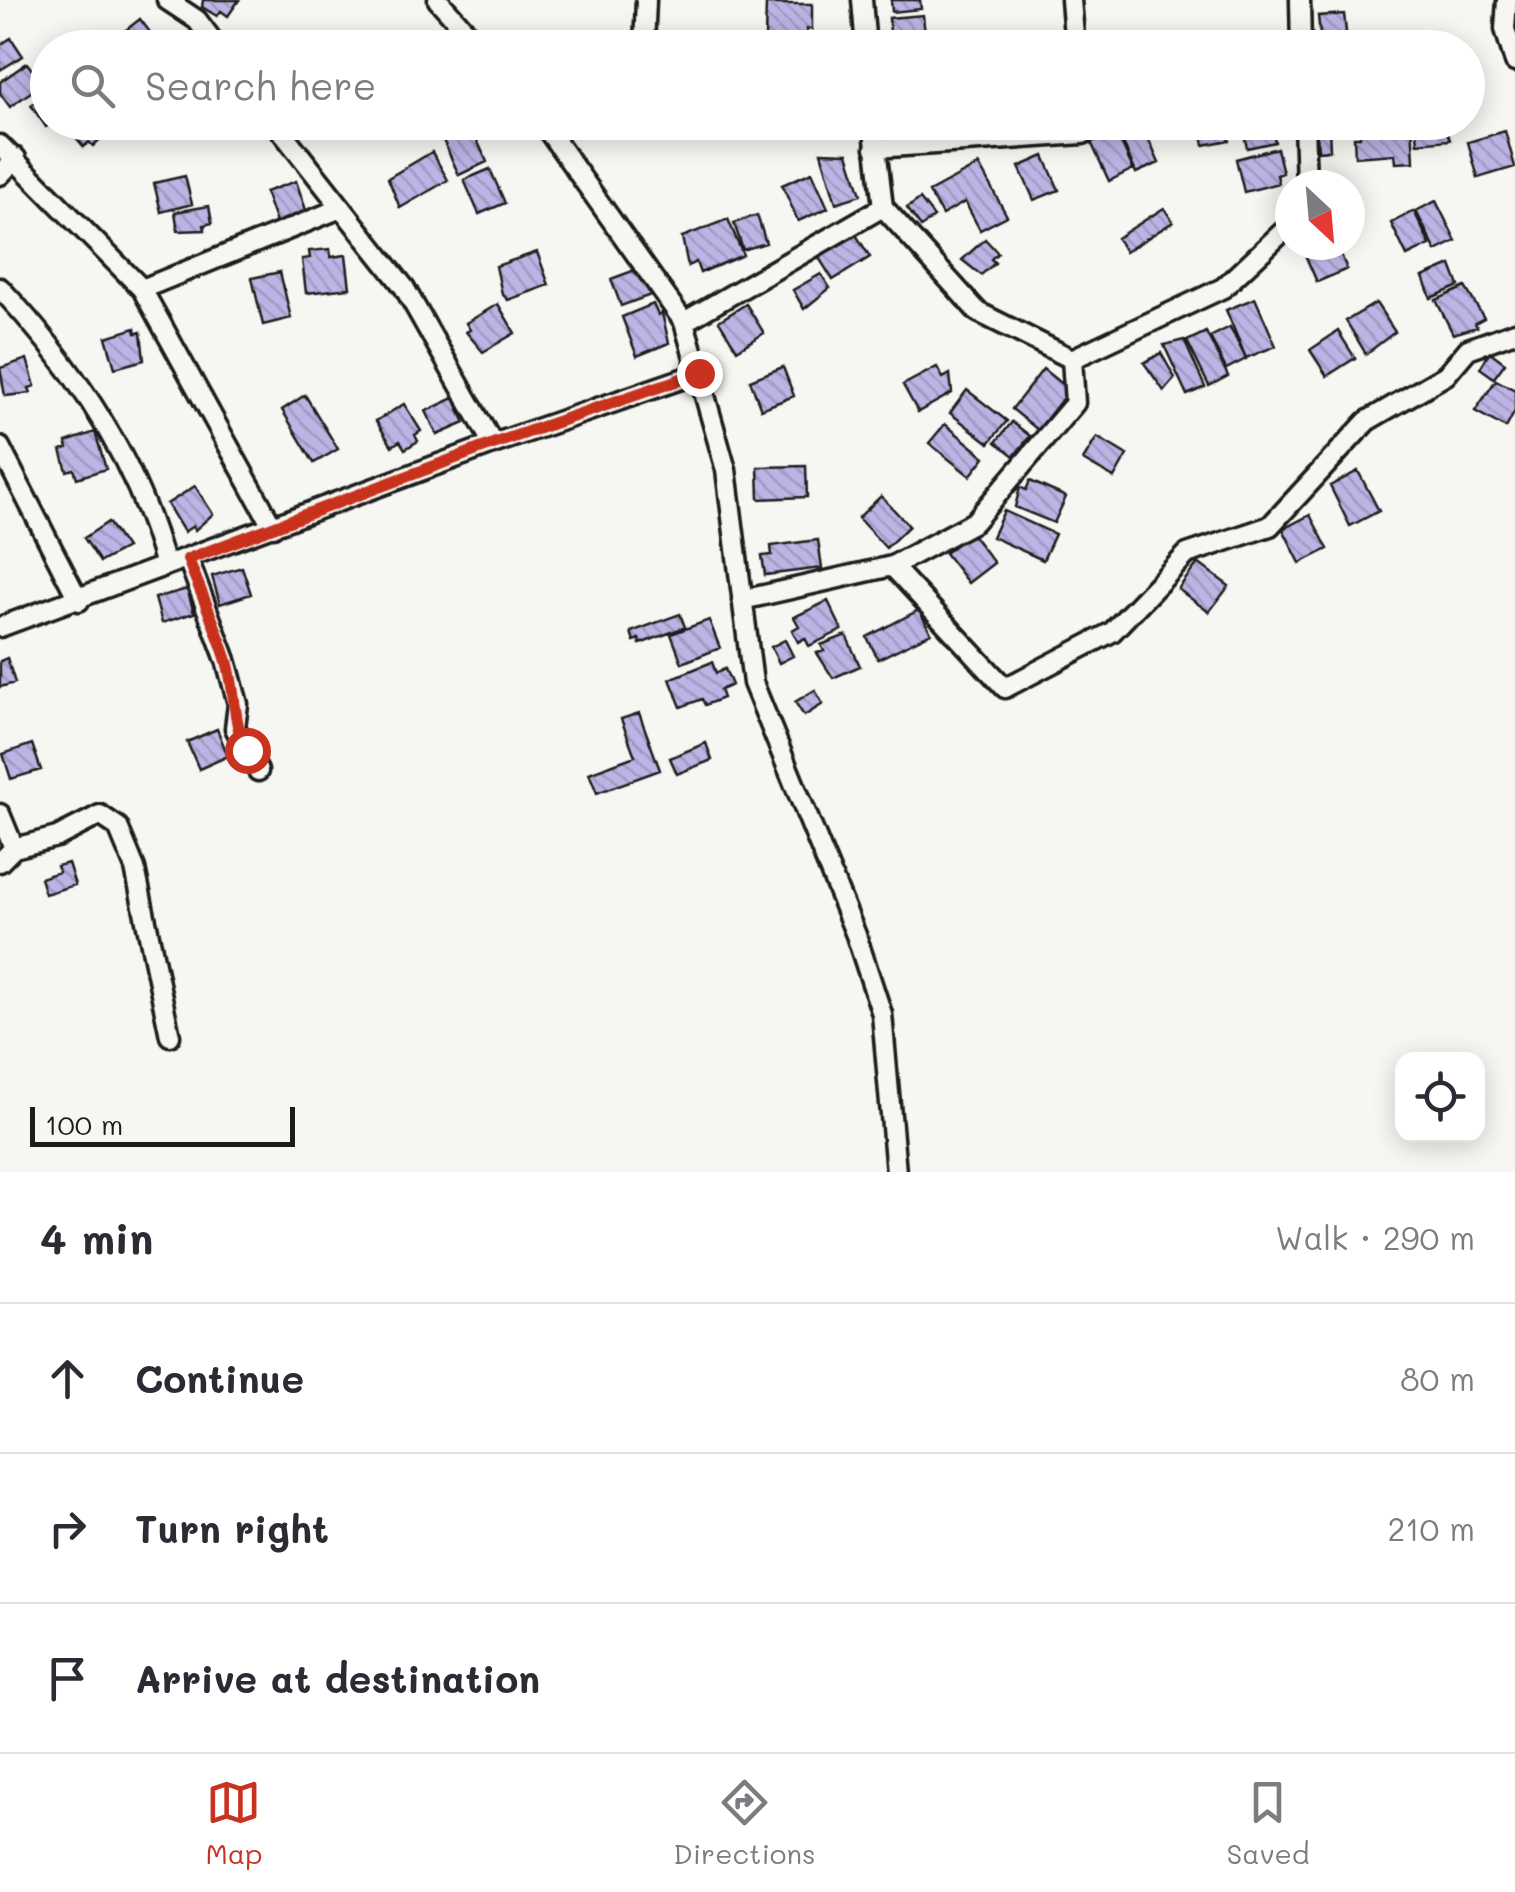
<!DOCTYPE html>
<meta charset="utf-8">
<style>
body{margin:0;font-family:Mali,sans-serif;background:#f7f7f7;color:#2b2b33}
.controls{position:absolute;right:30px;bottom:30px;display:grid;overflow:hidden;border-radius:20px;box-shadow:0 5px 25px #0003}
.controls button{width:90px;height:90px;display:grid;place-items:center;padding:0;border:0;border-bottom:2px solid #e1e1e2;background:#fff;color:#2b2b33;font:50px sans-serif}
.compass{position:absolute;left:1275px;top:170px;width:90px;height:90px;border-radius:50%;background:#fff;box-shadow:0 5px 25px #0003;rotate:154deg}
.scale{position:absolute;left:30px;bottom:25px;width:265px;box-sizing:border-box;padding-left:10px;border:5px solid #1c1c1c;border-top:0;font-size:28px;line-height:35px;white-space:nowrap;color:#1c1c1c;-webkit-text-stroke:8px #f6f6f2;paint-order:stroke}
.stop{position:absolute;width:30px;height:30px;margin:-22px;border:8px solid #c8321e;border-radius:50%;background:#fff}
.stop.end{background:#c8321e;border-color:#fff;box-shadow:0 2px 10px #0008}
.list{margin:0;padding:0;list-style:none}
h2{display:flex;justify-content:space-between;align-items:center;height:130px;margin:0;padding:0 40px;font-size:42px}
h2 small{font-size:32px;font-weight:400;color:#7c7c81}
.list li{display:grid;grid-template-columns:65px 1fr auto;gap:30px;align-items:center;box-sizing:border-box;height:150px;padding:0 40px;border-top:2px solid #e1e1e2}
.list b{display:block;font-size:38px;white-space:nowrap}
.list em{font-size:32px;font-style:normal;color:#7c7c81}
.icon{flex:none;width:55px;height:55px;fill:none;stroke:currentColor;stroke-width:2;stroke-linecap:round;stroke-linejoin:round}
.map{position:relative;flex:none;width:1515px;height:1172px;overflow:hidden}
.search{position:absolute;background:#fff;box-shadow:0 5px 25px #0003;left:30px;right:30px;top:30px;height:110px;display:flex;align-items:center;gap:25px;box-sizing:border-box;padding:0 35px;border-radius:55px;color:#7c7c81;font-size:38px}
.sheet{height:580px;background:#fff}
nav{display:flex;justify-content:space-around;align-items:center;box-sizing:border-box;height:140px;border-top:2px solid #e1e1e2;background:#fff;font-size:28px;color:#7c7c81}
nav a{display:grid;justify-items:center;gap:5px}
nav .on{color:#c8321e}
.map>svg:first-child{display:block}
.building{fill:url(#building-back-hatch);stroke:#1c1c1c;stroke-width:2.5}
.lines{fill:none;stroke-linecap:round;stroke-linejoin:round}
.street-casing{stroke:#1c1c1c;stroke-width:25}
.street{stroke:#f6f6f2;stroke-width:18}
.route{stroke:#c8321e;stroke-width:12}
</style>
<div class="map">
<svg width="1515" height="1172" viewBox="0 0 1515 1172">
<defs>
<pattern id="building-back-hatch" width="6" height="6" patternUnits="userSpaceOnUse" patternTransform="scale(2.5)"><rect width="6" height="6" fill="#bdb3e4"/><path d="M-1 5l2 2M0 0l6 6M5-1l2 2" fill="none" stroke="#a299c3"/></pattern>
</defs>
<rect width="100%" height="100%" fill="#f6f6f2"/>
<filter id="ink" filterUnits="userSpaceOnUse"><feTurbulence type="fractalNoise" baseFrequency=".01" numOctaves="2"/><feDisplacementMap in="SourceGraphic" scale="20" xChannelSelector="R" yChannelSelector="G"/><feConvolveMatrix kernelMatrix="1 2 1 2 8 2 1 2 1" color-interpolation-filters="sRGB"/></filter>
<g filter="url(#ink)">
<path class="building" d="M239,0L228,16L221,11L217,16L202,7L203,0Z
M891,0H920L921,9L892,12Z
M766,4H812V29H807L806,40L765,39Z
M1344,14L1347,41L1321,44L1318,16Z
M923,15L926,45L891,48L889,18Z
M140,19L162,48H103Z
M11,38L23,56L0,70V45Z
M27,63L42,84L10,107L0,93V82Z
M48,94V122H53L46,127L31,105Z
M118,122L93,146L89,142L84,147L74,135L79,130L72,122Z
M796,122H844V133H796Z
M1141,122L1159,163L1136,173L1115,124Z
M1199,122H1225L1229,140L1204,145Z
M1271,122L1275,142L1247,148L1242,125Z
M1316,122H1339L1340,127L1329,128L1330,150L1318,151Z
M1412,122L1414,162L1396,163L1395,154L1355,157L1354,137H1360V125Z
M1416,122H1444L1450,140L1418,143Z
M470,125L487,162L459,175L442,138Z
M1505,131L1515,167L1478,178L1468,142Z
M1117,134L1133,169L1109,181L1091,142Z
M1277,148L1283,173L1277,175L1279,183L1244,192L1236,159Z
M432,152L448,180L400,208L388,178Z
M821,152L848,153L861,195L836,203Z
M1044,156L1059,190L1034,200L1019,167Z
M979,165L1007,216L980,230L965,202L942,215L929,192Z
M490,169L505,203L479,214L464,180Z
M812,172L828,208L798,221L782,185Z
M185,176L192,204L161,212L154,183Z
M296,181L307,213L276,223L265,192Z
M920,199L934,217L921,227L907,208Z
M1436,201L1456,241L1436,251L1416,211Z
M209,206L212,223L204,225L205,230L178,231L175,212Z
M1164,208L1173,222L1125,252L1117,238Z
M1414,211L1430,245L1407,256L1391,223Z
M757,215L766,243L743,250L734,223Z
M728,219L743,255L700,273L696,262L688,266L682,237Z
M853,230L870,257L833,280L816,253Z
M985,239L998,253L991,259L995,263L981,275L962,260Z
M1310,245H1337L1347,269L1317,282L1302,248Z
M330,249L331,257L346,255L350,288L306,293L302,259L310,258L309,251Z
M537,252L549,285L508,300L502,294L496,266Z
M1451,265L1459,286L1431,298L1423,277Z
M643,267L656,293L621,306L611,279Z
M280,272L291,318L263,325L252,278Z
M821,274L830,288L804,309L793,290Z
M1465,287L1484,318L1475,323L1477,327L1453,334L1436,300Z
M1255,298L1276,346L1246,358L1226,310Z
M1376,303L1395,332L1366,354L1346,321Z
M498,304L515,333L483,352L466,332L470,330L466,323Z
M653,304L658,315L662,313L669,343L637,356L622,317Z
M746,304L764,333L737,350L719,321Z
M1230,327L1246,359L1226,369L1210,337Z
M135,328L136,333L141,332L144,360L115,368L106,337Z
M1338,331L1355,358L1327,376L1310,350Z
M1206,332L1228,376L1209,386L1187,341Z
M1184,340L1205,387L1187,395L1164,345Z
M1490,352L1505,363L1494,378L1480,368Z
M1161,353L1175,378L1164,391L1144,363Z
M27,359L35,386L29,388L31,393L5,396L0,368Z
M783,367L794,396L761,409L750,380Z
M937,367L943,378L950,374L952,393L918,412L903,385Z
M1043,369L1069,390L1038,430L1012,409Z
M1496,380L1515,390V411L1506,428L1475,411Z
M967,390L1007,421L989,443L950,413Z
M305,395L338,449L314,463L282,410Z
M454,398L465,423L437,435L426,411Z
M404,404L421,431L415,435L418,441L405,449L400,441L392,446L376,421Z
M1012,422L1030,436L1014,456L996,442Z
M945,424L985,457L970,476L929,443Z
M95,432L106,469L77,478L74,469L67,471L61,450L68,448L66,442Z
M1097,437L1127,455L1114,478L1083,460Z
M806,466L807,497L759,499L758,467Z
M1358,471L1379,511L1350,526L1330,486Z
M1030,481L1066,497L1054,523L1015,507L1020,487L1026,490Z
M195,486L213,514L195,530L193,526L184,532L167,504Z
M881,496L909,526L886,548L858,518Z
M1004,511L1055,534L1043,560L992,537Z
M1310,515L1328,549L1300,563L1283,529Z
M108,522L126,548L100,562L84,538Z
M971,533L994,563L968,583L945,553Z
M818,540L822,568L765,575L762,556L772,555L771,546Z
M1198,563L1229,586L1209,612L1178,589Z
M242,567L251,594L220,604L212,576Z
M187,589L194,613L162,623L155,598Z
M828,601L842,630L809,646L805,638L798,642L792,630L799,626L794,617Z
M919,610L931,633L878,659L867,637Z
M680,614L685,627L640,644L639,639L634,641L631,632Z
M709,620L720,648L682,663L671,634Z
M846,635L860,666L833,678L817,653L824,651L821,645Z
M785,640L793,656L779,663L771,647Z
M7,658L15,683L0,687V661Z
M712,662L716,673L725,669L732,685L720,690L723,698L705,705L702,699L681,707L670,679Z
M815,690L823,704L804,716L795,702Z
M639,713L660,770L597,793L589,773L635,756L621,719Z
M217,729L228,756L199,769L187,742Z
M706,743L712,760L677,774L670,758Z
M32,744L41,770L11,779L3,754Z
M68,863L75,885L45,894L40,878L59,872L57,866Z"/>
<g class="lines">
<defs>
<path id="street" d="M167,0L197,20L218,48
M438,0L481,48
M862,0L866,48
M1071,0L1075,48
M1300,0L1301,48
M1507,0L1505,29L1515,62
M639,48L644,46L646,0
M274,122L404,287L493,444
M542,122L684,322L726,470L753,683L856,935L882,1014L896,1172
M873,122L883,207L978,312L1072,359L1223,288L1290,225
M1304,122L1306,185
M0,145L142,289L273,527
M875,148L1083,134L1082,122
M0,175L16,158
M0,288C75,368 137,459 165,566
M142,289L341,208
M684,322L883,207
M0,447L79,601
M188,559L226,660L238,704L235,728L258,771
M892,566L1005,688L1112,632L1187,554L1270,526L1367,421L1446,375L1468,349L1515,332
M742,600L892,566L974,522L1075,403L1072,359
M0,627L493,444L699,373
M0,814L14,848
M0,862L14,848L57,837L100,815L118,827L135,868L170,1036"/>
</defs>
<use href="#street" class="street-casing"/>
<use href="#street" class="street"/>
</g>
</g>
<g class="lines" filter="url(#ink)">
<path class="route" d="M247,750C232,722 236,692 227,661C216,626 201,593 188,559L493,444L699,373"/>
</g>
</svg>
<div class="controls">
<button><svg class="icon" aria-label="locate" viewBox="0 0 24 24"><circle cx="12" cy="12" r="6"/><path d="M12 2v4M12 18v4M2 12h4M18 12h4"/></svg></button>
</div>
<svg class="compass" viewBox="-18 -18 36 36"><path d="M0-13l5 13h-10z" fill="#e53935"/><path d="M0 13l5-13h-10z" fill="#7c7c81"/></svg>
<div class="scale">100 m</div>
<div class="stop" style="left:247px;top:750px"></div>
<div class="stop end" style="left:699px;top:373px"></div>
<div class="search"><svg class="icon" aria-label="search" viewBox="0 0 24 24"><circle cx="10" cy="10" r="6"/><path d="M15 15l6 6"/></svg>Search here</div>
</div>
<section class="sheet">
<h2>4 min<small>Walk · 290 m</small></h2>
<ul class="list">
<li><svg class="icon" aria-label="ahead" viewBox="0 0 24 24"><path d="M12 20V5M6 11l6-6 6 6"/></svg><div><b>Continue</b></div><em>80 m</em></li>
<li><svg class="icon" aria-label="right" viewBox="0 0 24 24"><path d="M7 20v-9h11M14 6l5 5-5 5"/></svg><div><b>Turn right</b></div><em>210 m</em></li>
<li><svg class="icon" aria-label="arrive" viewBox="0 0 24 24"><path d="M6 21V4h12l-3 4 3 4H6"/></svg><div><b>Arrive at destination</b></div></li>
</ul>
</section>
<nav>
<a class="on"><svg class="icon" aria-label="map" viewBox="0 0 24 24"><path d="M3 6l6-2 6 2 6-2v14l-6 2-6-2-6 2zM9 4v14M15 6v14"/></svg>Map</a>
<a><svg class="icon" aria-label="directions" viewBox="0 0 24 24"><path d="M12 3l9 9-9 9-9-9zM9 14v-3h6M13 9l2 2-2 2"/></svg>Directions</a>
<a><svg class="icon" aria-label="saved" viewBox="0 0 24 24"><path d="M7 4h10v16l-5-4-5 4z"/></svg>Saved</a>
</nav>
